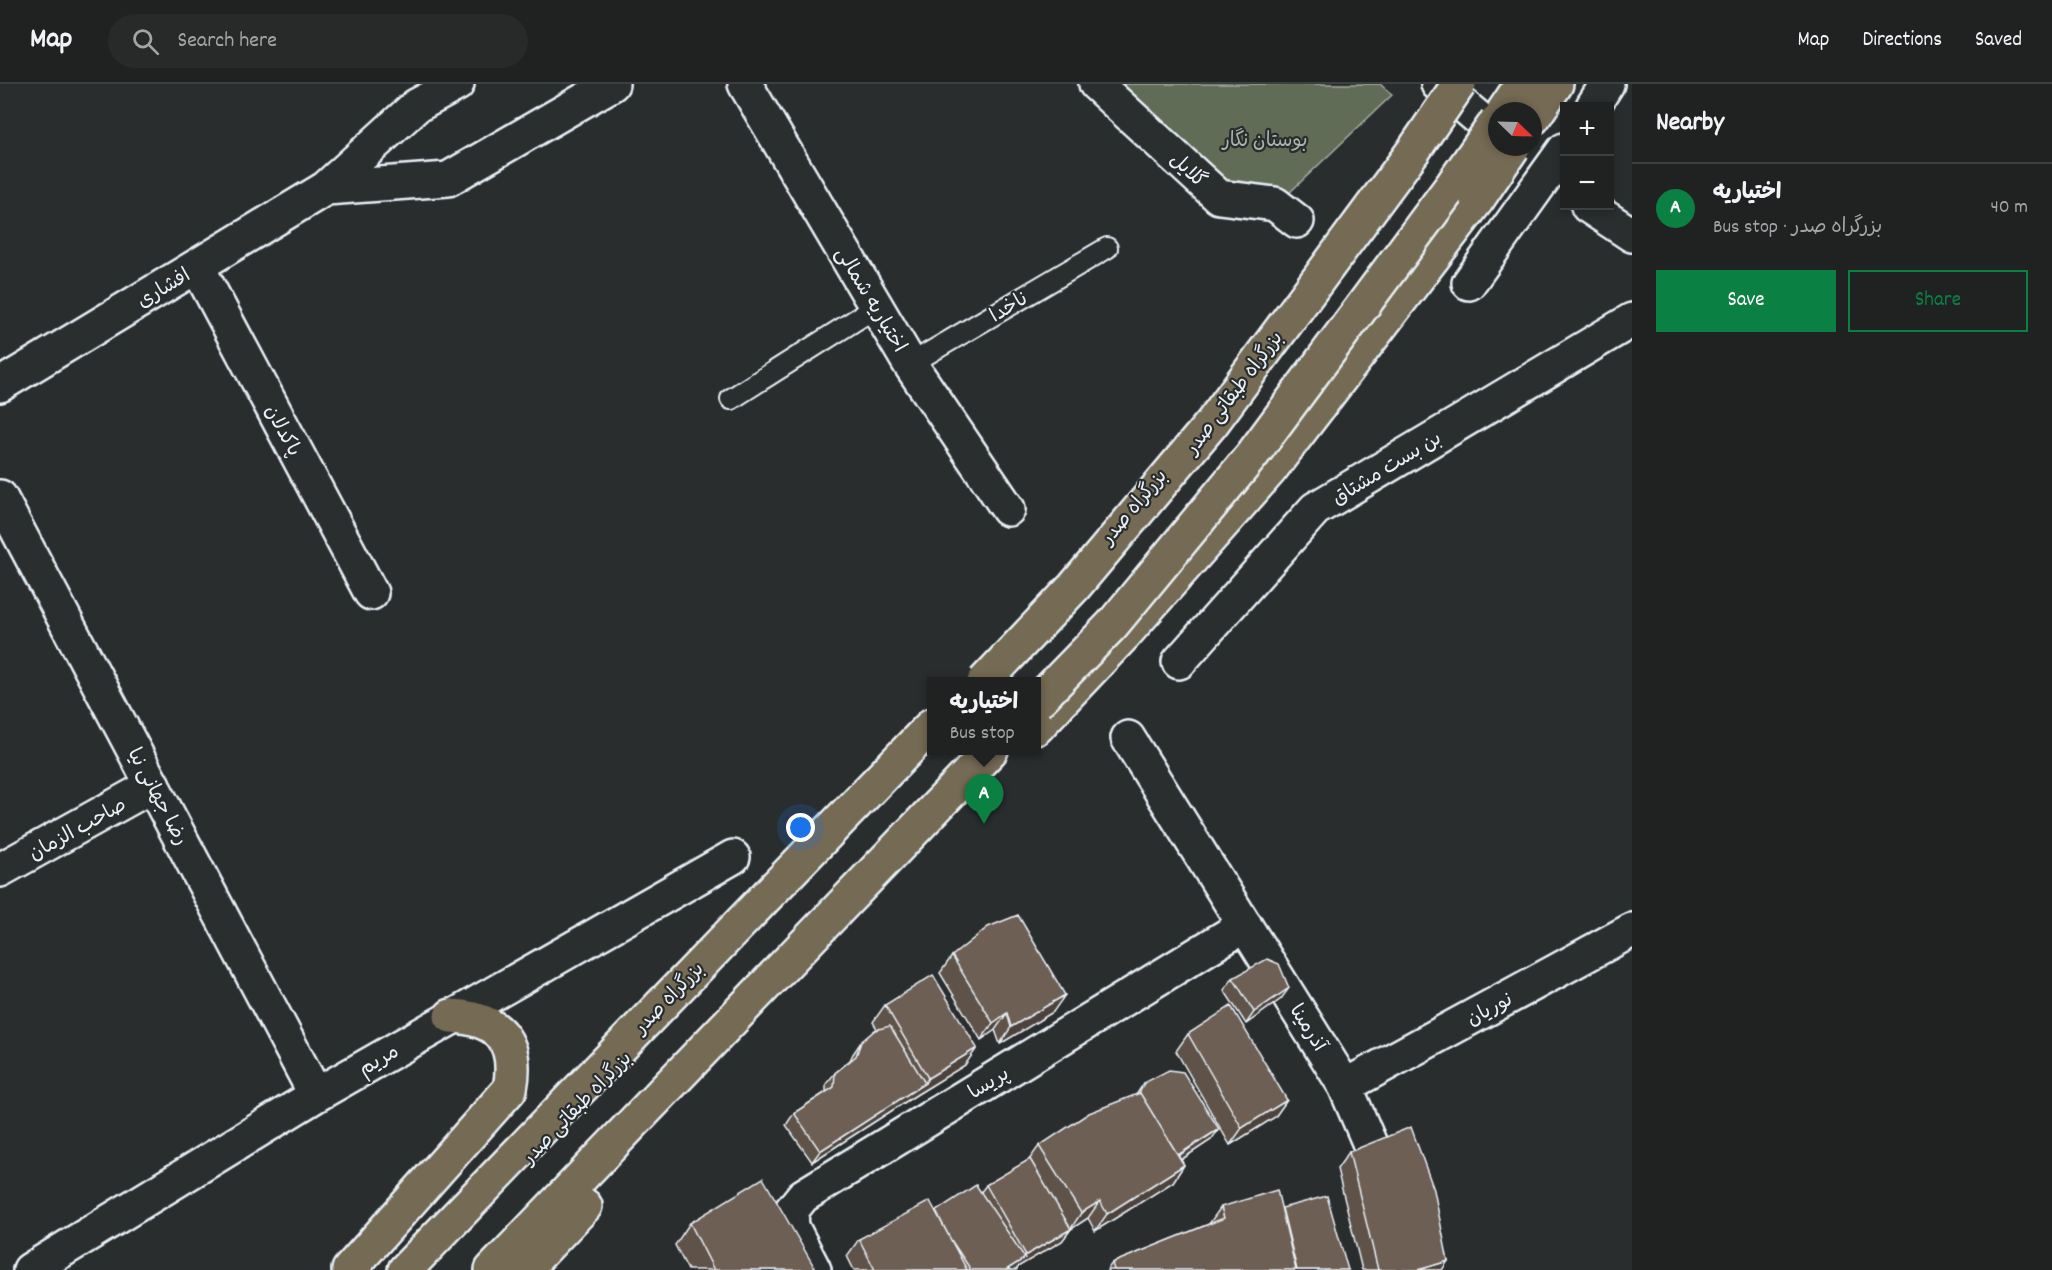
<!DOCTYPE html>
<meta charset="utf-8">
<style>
body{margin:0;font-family:Dekko,"Playpen Sans Arabic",sans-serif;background:#282a2a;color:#f1f3f6}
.controls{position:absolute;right:18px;top:18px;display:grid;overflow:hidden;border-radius:0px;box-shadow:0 3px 9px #0003}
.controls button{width:54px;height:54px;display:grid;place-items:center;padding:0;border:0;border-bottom:2px solid #3d3f40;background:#202222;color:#f1f3f6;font:30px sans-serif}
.compass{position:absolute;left:1488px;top:18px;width:54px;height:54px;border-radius:50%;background:#202222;box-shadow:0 3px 9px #0003;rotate:113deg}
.you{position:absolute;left:801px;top:744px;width:21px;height:21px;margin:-15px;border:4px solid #fff;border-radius:50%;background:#1a73e8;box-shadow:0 0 0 9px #1a73e833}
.badge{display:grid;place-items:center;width:39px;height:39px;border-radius:50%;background:#0b8043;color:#fff;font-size:20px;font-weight:700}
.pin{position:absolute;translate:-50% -50px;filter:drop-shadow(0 2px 3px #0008)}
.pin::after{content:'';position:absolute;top:32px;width:21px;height:18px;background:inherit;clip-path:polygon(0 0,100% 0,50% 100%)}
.popup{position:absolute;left:927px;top:593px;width:114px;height:78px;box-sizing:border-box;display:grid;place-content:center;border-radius:0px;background:#202222;filter:drop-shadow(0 2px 4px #0005);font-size:20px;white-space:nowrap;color:#a2a4a5}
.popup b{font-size:22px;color:#f1f3f6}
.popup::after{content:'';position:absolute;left:50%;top:100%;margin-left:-12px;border:12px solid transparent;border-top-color:#202222}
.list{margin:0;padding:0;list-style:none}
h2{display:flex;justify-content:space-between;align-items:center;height:78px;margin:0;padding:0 24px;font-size:26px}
h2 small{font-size:20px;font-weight:400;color:#a2a4a5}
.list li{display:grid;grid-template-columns:39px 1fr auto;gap:18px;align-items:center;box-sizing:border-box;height:90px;padding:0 24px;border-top:2px solid #3d3f40}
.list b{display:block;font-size:22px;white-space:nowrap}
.list p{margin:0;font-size:20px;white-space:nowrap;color:#a2a4a5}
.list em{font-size:20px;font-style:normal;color:#a2a4a5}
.actions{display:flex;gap:12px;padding:18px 24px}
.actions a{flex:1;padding:14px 0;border:2px solid #0b8043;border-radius:0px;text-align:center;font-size:21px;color:#0b8043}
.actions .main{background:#0b8043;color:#fff}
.icon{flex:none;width:33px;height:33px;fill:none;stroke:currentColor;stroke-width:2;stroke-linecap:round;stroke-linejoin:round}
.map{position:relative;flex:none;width:1632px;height:1186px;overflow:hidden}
header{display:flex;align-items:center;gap:36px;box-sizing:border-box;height:84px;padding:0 30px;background:#202222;border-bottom:2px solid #3d3f40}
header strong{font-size:28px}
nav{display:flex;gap:33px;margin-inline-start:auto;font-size:21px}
.search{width:420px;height:54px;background:#282a2a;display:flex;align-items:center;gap:15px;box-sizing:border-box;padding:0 21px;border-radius:33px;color:#a2a4a5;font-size:22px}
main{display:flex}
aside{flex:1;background:#202222}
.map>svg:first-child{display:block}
.green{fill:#606c54;stroke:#a4aea6;stroke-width:1.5}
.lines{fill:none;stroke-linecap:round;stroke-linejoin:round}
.service-casing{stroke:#e8f1f8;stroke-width:24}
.minor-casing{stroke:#e8f1f8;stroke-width:38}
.trunk-casing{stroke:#e8f1f8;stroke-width:38}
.service{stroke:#2a2d2e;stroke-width:20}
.minor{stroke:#2a2d2e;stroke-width:33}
.trunk{stroke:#746b52;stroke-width:33}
.trunk-bridge-casing{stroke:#e8f1f8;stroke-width:38;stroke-linecap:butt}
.trunk-bridge{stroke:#746b52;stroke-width:33}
.wall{fill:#5f5248;stroke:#e8f1f8;stroke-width:1.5}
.shaded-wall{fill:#4d423b;stroke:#e8f1f8;stroke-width:1.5}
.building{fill:#6e5f54;stroke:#e8f1f8;stroke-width:1.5}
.labels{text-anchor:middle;stroke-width:4.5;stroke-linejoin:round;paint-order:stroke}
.park-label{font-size:20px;fill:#abb5ae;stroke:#2a2d2e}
.street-label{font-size:20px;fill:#e8f1f8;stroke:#2a2d2e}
</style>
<header>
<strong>Map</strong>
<div class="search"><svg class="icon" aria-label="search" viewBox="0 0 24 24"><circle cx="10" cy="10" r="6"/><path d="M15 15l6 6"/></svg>Search here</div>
<nav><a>Map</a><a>Directions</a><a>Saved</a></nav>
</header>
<main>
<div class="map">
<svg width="1632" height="1186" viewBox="0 0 1632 1186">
<rect width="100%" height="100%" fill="#2a2d2e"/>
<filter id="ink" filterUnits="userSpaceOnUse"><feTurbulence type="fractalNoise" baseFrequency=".0167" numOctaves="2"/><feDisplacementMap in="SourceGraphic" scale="12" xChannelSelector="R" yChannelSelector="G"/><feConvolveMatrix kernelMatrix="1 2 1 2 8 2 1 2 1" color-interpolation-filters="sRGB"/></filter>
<g filter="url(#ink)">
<path class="green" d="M1115,0H1380L1392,11L1286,112L1225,106Z"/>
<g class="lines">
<defs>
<path id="service" d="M910,280L1107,164
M731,315L876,223"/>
<path id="minor" d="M457,0L416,22L326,104L448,95L612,0
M745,0L910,280L1008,425
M1096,0L1219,113L1275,120L1297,137
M1438,0L1497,50
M1593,22L1607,0
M1588,122L1632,151
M197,182L371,509
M1469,199L1564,66
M0,301L326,104
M0,413L316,1011
M1179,578L1315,425L1632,236
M1128,654L1345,1002L1424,1186
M0,786L153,701
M1345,1002L1632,846
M30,1186L316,1011L733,773
M814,1186L792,1143L791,1127L803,1112L1245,841"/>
<path id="trunk" d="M1504,27L1522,0
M1533,34L1556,0
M1036,644L1124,551L1270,386L1477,116
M349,1186L510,1005C519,958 499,934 451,932
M405,1186L932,641
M492,1186L991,666
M524,1186L585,1122"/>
</defs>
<use href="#service" class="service-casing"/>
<use href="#minor" class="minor-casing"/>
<use href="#trunk" class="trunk-casing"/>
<use href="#service" class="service"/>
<use href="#minor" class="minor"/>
<use href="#trunk" class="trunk"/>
<defs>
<path id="trunk-bridge" d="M1477,116L1513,63
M984,598L1074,503L1212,339L1414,66L1459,0
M1036,619L1112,541L1253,370L1453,100L1497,37"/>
</defs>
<use href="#trunk-bridge" class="trunk-bridge-casing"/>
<use href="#trunk-bridge" class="trunk-bridge"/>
</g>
<path class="wall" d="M952,872L1053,928L1000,960L995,946L981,956L940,889Z
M1233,894L1281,915L1246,940L1224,906Z
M885,921L965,981L916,1011L812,1078L786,1041L794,1029L826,1008V1000L835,989L850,976L853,970L861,958L877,945L873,938Z
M1188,950L1287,1016L1275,1033L1230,1061L1176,967Z
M1144,999L1211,1056L1181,1076L1184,1081L1173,1098L1095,1147L1088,1134L1071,1145L1062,1157L1019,1182L1016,1186H854L847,1172L859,1155L936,1127L981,1108L986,1101L1029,1076L1039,1062L1136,1011Z
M1349,1068L1442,1186H1362L1337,1085Z
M1221,1123L1282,1124L1348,1186H1107L1112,1179L1209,1140Z
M690,1139L816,1186H688L675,1161Z"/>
<path class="shaded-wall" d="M1289,904L1281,915L1246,940L1254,928Z
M1065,911L1053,928L1000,960L1011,943Z
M1007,929L995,946L981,956L993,939Z
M977,964L965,981L916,1011L812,1078L820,1067L925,999L928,994Z
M1287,1016L1275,1033L1230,1061L1242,1044Z
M1219,1045L1211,1056L1167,1085L1175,1074Z
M1184,1081L1173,1098L1095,1147L1107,1130Z
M1100,1117L1088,1134L1071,1145L1062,1157L1019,1182L1016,1186H1006L1023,1175L1026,1171L1070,1146L1081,1129Z
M1448,1177L1442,1186H1418Z"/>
<path class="building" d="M1018,831L1065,911L1011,943L1007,929L993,939L952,872L988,843Z
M1267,875L1279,880L1289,904L1254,928L1233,894Z
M933,891L977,964L928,994L885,921Z
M1231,922L1287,1016L1242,1044L1188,950Z
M890,942L925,999L820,1067L794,1029L834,1003L835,989L856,972L861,958L875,946Z
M1169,986L1183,988L1219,1045L1178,1071L1140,1009L1139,1010L1144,999Z
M1140,1009L1184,1081L1107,1130L1100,1117L1081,1129L1039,1062L1089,1029Z
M1411,1043L1434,1106L1448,1177L1418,1186H1378L1349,1068Z
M1030,1075L1071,1145L1026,1171L986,1101Z
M763,1094L816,1186H714L690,1139Z
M976,1101L1025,1174L1006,1186H971L951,1156L936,1127Z
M1277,1106L1296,1186H1114L1112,1179L1224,1134L1221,1123Z
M1327,1112L1348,1186H1297L1282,1124Z
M930,1117L967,1186H875L859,1155Z"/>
</g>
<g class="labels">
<g class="park-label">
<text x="1265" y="62">بوستان نگار</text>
</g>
<g class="street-label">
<text transform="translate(1189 85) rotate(43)" y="7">گلایل</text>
<text transform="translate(163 203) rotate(-31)" y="7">افشاری</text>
<text transform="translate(872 215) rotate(59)" y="7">اختیاریه شمالی</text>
<text transform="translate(1008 222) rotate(-31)" y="7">ناخدا</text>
<text transform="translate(1233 308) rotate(-53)" y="7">بزرگراه طبقاتی صدر</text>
<text transform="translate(284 346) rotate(62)" y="7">پاکدلان</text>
<text transform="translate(1386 383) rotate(-31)" y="7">بن بست مشتاق</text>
<text transform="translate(1133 422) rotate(-50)" y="7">بزرگراه صدر</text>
<text transform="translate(159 712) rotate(62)" y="7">رضا جهانی نیا</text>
<text transform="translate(77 744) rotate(-29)" y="7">صاحب الزمان</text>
<text transform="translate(668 913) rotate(-46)" y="7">بزرگراه صدر</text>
<text transform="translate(1489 924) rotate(-28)" y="7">نوریان</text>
<text transform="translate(1309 943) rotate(58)" y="7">آذرمینا</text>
<text transform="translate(378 975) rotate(-30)" y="7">مریم</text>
<text transform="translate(988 998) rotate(-31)" y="7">پریسا</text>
<text transform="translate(576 1023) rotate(-46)" y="7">بزرگراه طبقاتی صدر</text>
</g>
</g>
</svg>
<div class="controls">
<button>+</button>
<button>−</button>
</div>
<svg class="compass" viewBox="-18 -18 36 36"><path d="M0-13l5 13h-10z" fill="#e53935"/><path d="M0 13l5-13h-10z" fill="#a2a4a5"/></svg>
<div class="you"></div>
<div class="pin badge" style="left:984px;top:740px">A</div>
<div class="popup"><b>اختیاریه</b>Bus stop</div>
</div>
<aside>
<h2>Nearby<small></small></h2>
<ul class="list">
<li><span class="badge">A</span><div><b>اختیاریه</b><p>Bus stop · بزرگراه صدر</p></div><em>40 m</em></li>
</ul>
<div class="actions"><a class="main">Save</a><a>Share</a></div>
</aside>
</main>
